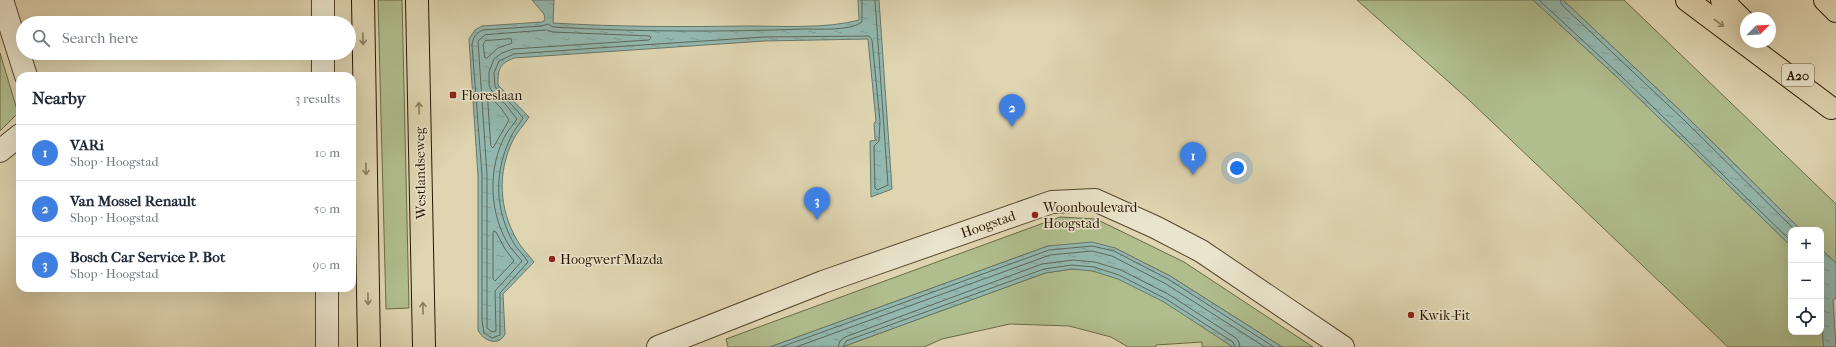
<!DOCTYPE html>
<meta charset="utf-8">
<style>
body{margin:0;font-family:"IM FELL French Canon",serif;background:#f2f2f3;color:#1f2937}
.controls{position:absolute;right:12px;bottom:12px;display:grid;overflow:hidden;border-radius:8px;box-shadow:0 4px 16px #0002}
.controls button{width:36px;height:36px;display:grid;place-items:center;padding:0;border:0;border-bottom:1px solid #e0e1e3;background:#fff;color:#1f2937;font:20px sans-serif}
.compass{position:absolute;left:1740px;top:12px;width:36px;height:36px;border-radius:50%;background:#fff;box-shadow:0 4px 16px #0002;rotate:66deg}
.you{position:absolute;left:1237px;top:168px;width:14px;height:14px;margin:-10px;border:3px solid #fff;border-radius:50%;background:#1a73e8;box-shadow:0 0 0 6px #1a73e833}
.badge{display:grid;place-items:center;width:26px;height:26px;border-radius:50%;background:#111827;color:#fff;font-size:13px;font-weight:700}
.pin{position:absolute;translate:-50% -33px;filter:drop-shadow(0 1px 2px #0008)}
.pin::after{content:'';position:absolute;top:21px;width:14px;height:12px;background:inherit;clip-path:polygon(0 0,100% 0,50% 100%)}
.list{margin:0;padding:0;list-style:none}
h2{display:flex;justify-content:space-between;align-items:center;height:52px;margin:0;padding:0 16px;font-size:17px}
h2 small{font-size:13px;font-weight:400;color:#747a83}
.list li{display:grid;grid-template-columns:26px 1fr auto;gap:12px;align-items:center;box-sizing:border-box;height:56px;padding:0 16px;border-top:1px solid #e0e1e3}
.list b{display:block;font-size:15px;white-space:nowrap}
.list p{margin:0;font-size:13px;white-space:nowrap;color:#747a83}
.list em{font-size:13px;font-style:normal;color:#747a83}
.icon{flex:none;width:22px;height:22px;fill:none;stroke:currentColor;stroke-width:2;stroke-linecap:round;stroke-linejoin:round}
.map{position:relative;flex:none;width:1836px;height:347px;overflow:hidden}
.search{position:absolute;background:#fff;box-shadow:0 4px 16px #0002;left:16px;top:16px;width:340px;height:44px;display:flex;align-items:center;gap:10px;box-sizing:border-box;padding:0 14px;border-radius:22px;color:#747a83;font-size:15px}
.panel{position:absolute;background:#fff;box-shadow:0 4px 16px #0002;left:16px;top:72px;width:340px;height:220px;border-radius:12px}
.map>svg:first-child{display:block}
.green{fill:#b0bd8d;stroke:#6c6a46}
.water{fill:url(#water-ripples);stroke:#68776a}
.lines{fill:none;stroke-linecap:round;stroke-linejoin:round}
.shore{stroke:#5e6758;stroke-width:1}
.minor-casing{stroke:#56462c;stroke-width:24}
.major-casing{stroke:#281600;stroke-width:24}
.highway-casing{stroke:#281600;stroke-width:24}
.minor{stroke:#eae4cc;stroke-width:22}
.major{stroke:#dfd5b1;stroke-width:22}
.highway{stroke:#dfd5b1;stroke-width:22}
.oneway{stroke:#8d7f61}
.poi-dot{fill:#8f2418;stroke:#eae4cc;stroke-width:1.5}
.labels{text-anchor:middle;stroke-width:3;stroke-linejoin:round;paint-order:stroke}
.shield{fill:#eae4cc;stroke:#62543d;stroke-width:1}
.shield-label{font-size:13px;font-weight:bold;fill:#281600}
.poi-label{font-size:14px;fill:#281600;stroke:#eae4cc;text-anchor:start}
.street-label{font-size:14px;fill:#281600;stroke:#eae4cc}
</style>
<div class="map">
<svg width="1836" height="347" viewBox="0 0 1836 347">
<defs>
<pattern id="water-ripples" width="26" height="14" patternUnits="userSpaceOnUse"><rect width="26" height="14" fill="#93b8b0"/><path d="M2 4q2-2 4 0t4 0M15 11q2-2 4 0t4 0" fill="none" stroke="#7f9d96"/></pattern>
</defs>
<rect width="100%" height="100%" fill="#dfd5b1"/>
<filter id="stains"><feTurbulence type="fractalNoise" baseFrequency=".005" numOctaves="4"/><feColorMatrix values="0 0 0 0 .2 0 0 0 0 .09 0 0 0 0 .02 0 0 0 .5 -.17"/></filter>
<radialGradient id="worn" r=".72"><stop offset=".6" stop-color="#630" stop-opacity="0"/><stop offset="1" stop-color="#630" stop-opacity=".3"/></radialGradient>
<path class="green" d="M378,0H402L409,308L386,309Z
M1357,0H1533L1617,77L1791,246V332H1821V284L1824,347H1728L1469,100Z
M1563,0H1624L1836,204V263L1821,249V230H1801L1687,117Z
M0,53L18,113L0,131Z
M1060,217L1096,219L1184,262L1313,347H1282L1170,276L1115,248L1048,246L770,347H728L726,339Z
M1072,269C1079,269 1086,269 1093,271C1139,280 1194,321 1233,347H1202V342L1156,345L1155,347H1128L1111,337L1069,326L1010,324L942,339L924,347H842L1045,273Z"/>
<path class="water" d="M532,0H554L553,23C618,27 682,27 747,26C782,26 826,29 859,20L858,0H879L892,189L871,197L870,141L877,140L875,139L874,123L876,121L868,39L764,41L514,58C499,64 498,69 498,85L529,117C524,125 517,132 513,140C497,173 499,209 517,240C521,248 529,255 534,262L503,294L505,334C499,347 483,341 478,330V176L469,39L475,30L482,26L542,22L545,20L544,14Z
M1533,0H1563L1687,117L1801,230H1791V246L1617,77Z
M1092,242L1115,248L1170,276L1282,347H1233L1164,302L1118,279L1093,271L1072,269L1045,273L842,347H770L1048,246Z
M1821,249L1836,263V298L1833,300L1836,347H1824L1823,342Z"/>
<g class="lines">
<path class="shore" d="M862,0V22C851,31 819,29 805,29C722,32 637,32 553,27L548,24L542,26L483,30C476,33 473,37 472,45L482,175V320L484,333L492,338L500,335V293L528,262C524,255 517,249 513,242C495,209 494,173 510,139C513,131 519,125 523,118C515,107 504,98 495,87L494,73L499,61L514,54L597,48L764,37L869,36L872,40L880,121L879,141L874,146L875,188L877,190L888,185L875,0
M1539,0L1619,74L1791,241
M1560,0L1562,5L1684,120L1795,230
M547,30L553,32L650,36L651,38L649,40L513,49L502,53L494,59L489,72V85L491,90L506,105L517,119C514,124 509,129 506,134C487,168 489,215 510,247C514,252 518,256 522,261L495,291L496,331L492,332L487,328V175L478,41L485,35Z
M511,39L512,43L498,48L487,58H485L483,45L485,41Z
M488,98H491L501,108L509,120L493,148L491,146Z
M494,231L496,232L505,249L514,261L495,281L493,279V233Z
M781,347L1049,250L1092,246L1114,251L1168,279L1274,347
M796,347L1050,255L1092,251L1112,256L1166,284L1265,347
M838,347L840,341L845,337L1042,264L1073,260L1095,262L1121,270L1168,294L1236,338L1239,342L1240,347
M843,347L846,341L1044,269L1072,265L1094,267L1119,275L1166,299L1233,342L1235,347"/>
<defs>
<path id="minor" d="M2,0L26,76
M323,0V23
M323,53V76
M0,151L20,135
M327,288V347
M658,347L823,282L1052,202L1095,200L1155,227L1201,251L1343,347"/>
<path id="major" d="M363,0L369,347
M417,0L424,347"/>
<path id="highway" d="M1687,0L1831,108
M1722,0L1746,24
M1825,0L1836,11"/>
</defs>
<use href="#minor" class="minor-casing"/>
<use href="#major" class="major-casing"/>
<use href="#highway" class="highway-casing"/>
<use href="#minor" class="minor"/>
<use href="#major" class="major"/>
<use href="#highway" class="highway"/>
</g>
<defs><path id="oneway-shaft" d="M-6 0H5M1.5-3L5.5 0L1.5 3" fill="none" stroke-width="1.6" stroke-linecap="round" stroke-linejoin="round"/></defs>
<g class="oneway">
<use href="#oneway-shaft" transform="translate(1719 23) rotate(37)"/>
<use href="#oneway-shaft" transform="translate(363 39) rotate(89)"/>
<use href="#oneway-shaft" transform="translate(419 108) rotate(-91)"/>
<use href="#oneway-shaft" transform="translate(366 169) rotate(89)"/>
<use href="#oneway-shaft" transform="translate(368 299) rotate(89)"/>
<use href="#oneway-shaft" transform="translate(423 308) rotate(-91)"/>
</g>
<g class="poi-dot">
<rect x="449" y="91" width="8" height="8" rx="2"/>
<circle cx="1035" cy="215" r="4"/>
<circle cx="552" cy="259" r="4"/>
<circle cx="1411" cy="315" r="4"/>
</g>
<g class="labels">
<rect class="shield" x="1782" y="64" width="32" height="22" rx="3"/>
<g class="shield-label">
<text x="1798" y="80">A20</text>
</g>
<g class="poi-label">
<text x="461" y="100">Floreslaan</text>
<text x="1043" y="212">Woonboulevard<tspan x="1043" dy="16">Hoogstad</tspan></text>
<text x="560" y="264">Hoogwerf Mazda</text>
<text x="1419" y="320">Kwik-Fit</text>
</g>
<g class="street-label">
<text transform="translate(420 173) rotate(-91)" y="5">Westlandseweg</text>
<text transform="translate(988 224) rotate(-19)" y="5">Hoogstad</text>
</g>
</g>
<rect width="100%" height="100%" filter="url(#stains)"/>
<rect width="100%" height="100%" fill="url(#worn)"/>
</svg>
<div class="controls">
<button>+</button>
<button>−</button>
<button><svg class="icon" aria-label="locate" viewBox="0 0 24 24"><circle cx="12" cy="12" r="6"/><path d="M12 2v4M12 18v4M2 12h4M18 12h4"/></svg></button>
</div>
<svg class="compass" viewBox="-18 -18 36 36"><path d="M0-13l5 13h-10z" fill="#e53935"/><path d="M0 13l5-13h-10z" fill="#747a83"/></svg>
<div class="you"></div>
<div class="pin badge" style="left:1193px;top:175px;background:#3f7fe0">1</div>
<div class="pin badge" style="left:1012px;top:127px;background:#3f7fe0">2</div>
<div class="pin badge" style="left:817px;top:220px;background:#3f7fe0">3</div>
<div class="search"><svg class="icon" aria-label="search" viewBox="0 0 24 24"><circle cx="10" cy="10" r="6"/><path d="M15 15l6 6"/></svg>Search here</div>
<section class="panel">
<h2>Nearby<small>3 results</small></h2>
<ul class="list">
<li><span class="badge" style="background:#3f7fe0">1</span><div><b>VARi</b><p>Shop · Hoogstad</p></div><em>10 m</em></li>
<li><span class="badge" style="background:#3f7fe0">2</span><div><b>Van Mossel Renault</b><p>Shop · Hoogstad</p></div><em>50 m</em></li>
<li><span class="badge" style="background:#3f7fe0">3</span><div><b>Bosch Car Service P. Bot</b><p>Shop · Hoogstad</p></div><em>90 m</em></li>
</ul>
</section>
</div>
